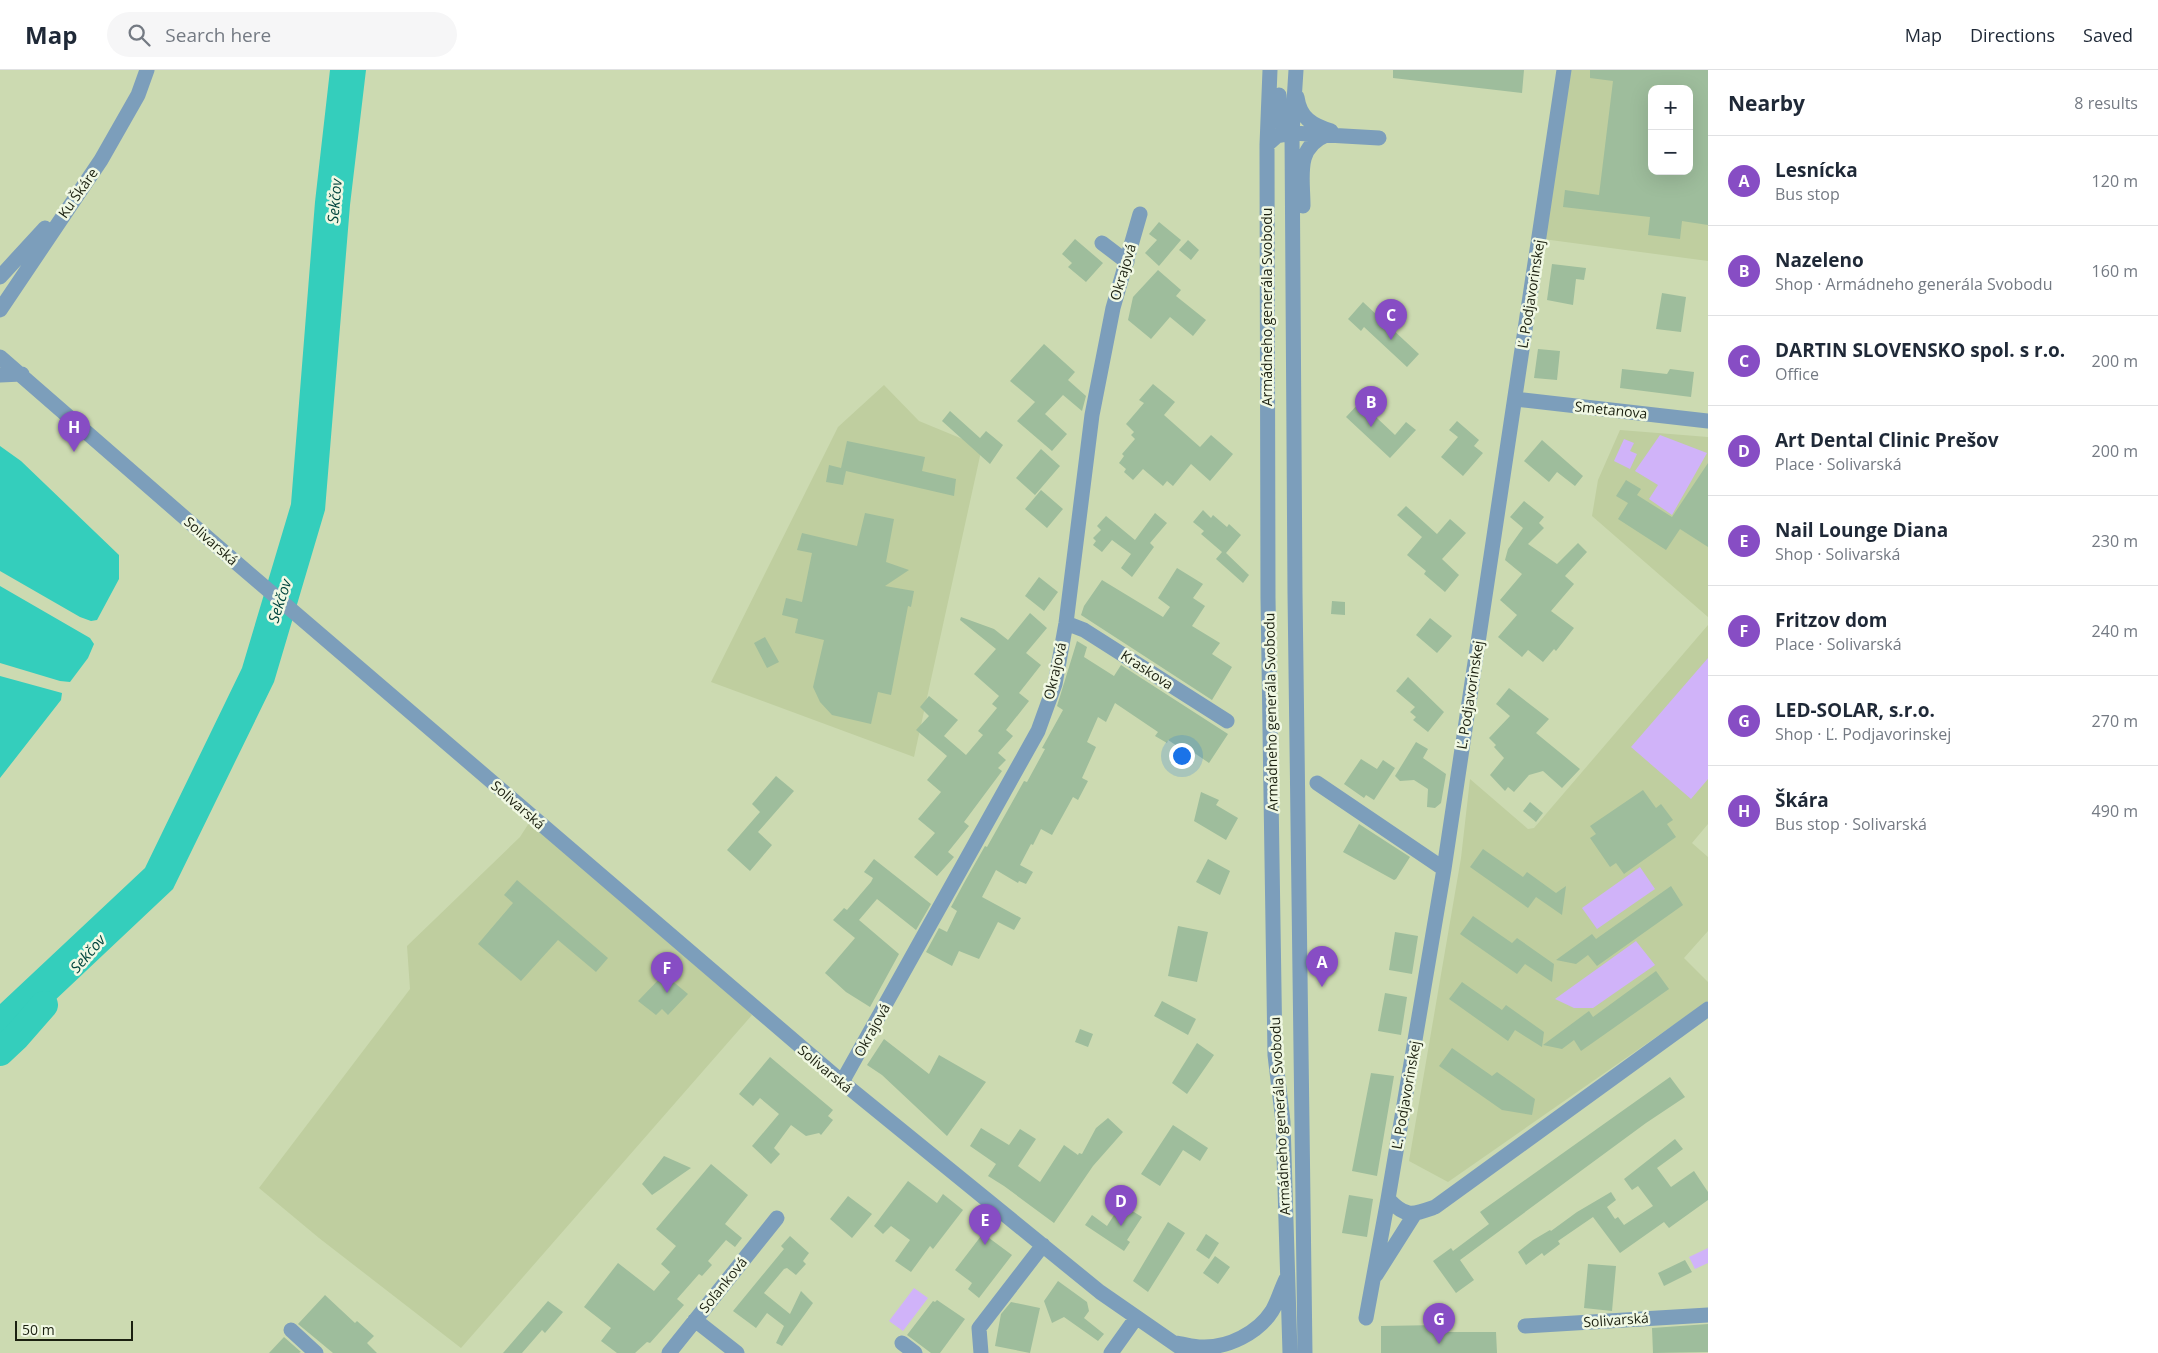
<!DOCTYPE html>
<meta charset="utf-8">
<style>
body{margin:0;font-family:"Open Sans",sans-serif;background:#f6f6f7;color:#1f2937}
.controls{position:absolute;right:15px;top:15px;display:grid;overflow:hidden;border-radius:10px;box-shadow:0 5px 20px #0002}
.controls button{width:45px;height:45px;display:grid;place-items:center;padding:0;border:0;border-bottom:1px solid #e0e1e3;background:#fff;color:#1f2937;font:25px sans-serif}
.scale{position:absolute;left:15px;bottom:12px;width:118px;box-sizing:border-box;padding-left:5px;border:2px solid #1b2010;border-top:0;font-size:14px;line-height:18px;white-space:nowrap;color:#1b2010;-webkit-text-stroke:4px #f0f8e3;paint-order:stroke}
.you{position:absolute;left:1181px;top:685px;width:18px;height:18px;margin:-12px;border:4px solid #fff;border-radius:50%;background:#1a73e8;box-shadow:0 0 0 8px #1a73e833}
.badge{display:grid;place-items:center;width:32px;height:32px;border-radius:50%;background:#874dc4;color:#fff;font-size:16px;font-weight:700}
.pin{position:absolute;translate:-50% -41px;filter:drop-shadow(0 1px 2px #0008)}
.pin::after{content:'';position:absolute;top:26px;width:18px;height:15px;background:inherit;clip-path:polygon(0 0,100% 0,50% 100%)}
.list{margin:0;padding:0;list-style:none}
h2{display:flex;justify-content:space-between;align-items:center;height:65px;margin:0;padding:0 20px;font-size:21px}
h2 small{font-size:16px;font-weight:400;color:#747a83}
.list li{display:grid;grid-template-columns:32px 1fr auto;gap:15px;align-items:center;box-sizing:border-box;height:90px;padding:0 20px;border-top:1px solid #e0e1e3}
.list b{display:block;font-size:19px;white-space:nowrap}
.list p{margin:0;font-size:16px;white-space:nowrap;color:#747a83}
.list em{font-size:16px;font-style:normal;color:#747a83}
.icon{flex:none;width:28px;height:28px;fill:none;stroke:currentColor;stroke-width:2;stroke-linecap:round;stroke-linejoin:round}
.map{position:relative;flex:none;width:1708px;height:1283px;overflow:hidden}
header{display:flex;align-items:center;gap:30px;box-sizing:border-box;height:70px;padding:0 25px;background:#fff;border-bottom:1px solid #e0e1e3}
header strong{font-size:24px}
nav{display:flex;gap:28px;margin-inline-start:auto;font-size:18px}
.search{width:350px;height:45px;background:#f6f6f7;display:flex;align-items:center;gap:12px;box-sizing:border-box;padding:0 18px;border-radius:28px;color:#747a83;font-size:19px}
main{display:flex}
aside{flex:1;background:#fff}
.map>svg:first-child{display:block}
.built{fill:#bfce9f;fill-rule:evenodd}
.green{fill:#d0b3f9}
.water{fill:#34cebc}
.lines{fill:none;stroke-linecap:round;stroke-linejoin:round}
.river{stroke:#34cebc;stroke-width:28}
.building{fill:#9ebd9c;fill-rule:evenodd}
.minor{stroke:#7c9ebb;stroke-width:15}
.labels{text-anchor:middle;stroke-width:5;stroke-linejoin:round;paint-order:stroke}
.street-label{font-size:14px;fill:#1b2010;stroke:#f0f8e3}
.water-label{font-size:15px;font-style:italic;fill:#00453e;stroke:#f0f8e3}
</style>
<header>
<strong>Map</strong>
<div class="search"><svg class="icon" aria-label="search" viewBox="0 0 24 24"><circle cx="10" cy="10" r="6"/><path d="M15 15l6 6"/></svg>Search here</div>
<nav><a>Map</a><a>Directions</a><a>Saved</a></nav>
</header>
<main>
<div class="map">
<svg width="1708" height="1283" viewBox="0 0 1708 1283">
<rect width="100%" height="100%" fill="#ccdab1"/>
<path class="built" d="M1567,0H1708V191L1543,169ZM1652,19H1689V101H1652Z
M884,315L919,351L982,377L914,687L711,612L838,357Z
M1620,360L1708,367V547L1592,446L1598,410Z
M1708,555V754L1692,773L1708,787V861L1684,888L1708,912V931L1448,1112L1409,1091L1461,788L1470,709L1528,759L1534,758Z
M536,742L655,848L752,945L461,1278L319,1168L259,1118L410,919L407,876L520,767Z"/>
<path class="green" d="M1660,365L1707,383L1672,445L1649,429L1658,415L1635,401Z
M1624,369L1634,373L1630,381L1637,384L1630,399L1614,391Z
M1708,588V709L1691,729L1631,677Z
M1640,797L1655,819L1597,859L1582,838Z
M1636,871L1655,895L1593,938H1574L1555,929Z
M1708,1178V1193L1695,1199L1689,1187Z
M914,1218L928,1228L903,1261L889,1251Z"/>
<path class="water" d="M330,0H366L350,135L325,440L274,612L173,819L0,982V934L145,798L242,598L291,434L315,132Z
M0,376L21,391L119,485V509L97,550L91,551L80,547L0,501Z
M0,516L90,568L94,574L88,588L70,612L60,611L0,593Z
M0,606L62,623L61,630L0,708Z"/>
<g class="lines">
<path class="river" d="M0,982L16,967L44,935"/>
</g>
<path class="building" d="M1393,0H1524L1522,23L1393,8Z
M1590,0H1708V155L1682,151L1680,169L1648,165L1650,147L1563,137L1565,120L1599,125L1613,11L1590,8ZM1652,16L1689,19V101H1652Z
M1159,152L1181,170L1159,196L1145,183L1157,170L1149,164Z
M1075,169L1103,193L1086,212L1068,197L1072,193L1062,184Z
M1188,170L1199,180L1191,190L1179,180Z
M1552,194L1586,198L1584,210L1576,209L1573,235L1547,230Z
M1158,200L1181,220L1176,226L1206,250L1193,266L1170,247L1151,269L1128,250L1133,227Z
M1662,223L1686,227L1681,262L1656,259Z
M1363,232L1419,284L1407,297L1364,257L1361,261L1348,249Z
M1044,274L1075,302L1068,310L1086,326L1082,341L1063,325L1045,344L1067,364L1052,381L1017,351L1035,332L1010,311Z
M1538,279L1560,281L1557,310L1534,308Z
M1622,299L1667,304L1670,299L1694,302L1691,327L1620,318Z
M1153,314L1175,332L1164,345L1200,377L1211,365L1233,384L1210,411L1191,394L1173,416L1167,411L1163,416L1143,399L1133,410L1124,402L1126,399L1119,393L1124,386L1122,384L1135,369L1131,365L1134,362L1126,354L1144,333L1139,330Z
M1360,332L1395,365L1406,352L1416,360L1390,388L1346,347Z
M950,341L980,368L986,361L1003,375L990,394L942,351Z
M1457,351L1479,370L1474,376L1483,383L1463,406L1441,387L1458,367L1449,360Z
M1542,370L1583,406L1575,416L1557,402L1549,412L1524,391Z
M847,371L925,387L922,401L956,409L954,426L846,401L843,415L826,412L829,395L841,398Z
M1041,379L1060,396L1035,425L1016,408Z
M1708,393V477L1680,459L1666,480L1618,449L1628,433L1616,426L1626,410L1641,419L1637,425L1672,447Z
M1041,420L1063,439L1047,458L1025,439Z
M1524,431L1544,447L1539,453L1544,458L1528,474L1557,494L1578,473L1587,482L1565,506L1574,514L1551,541L1574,558L1556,581L1554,579L1543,592L1528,580L1522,587L1498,567L1517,545L1500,530L1522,504L1505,490L1508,479L1523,458L1510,447Z
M1406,436L1437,464L1450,449L1466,463L1442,489L1459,505L1445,522L1424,504L1426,501L1407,485L1422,467L1397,445Z
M1203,440L1211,448L1213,445L1227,457L1229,454L1241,465L1226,483L1249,505L1243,513L1216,489L1222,482L1201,464L1204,461L1193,452Z
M865,443L894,449L886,492L909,500L885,516L914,521L911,537L908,536L891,625L878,622L871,654L832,645L820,632L813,617L824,570L795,563L798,549L782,545L786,528L802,532L812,483L797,480L802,463L857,476Z
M1155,443L1167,453L1150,473L1154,477L1132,507L1121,498L1131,484L1112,470L1102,482L1093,475L1096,471L1093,468L1101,460L1097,456L1106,446L1135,470Z
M1177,498L1203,514L1193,528L1205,536L1192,556L1220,573L1212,584L1232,597L1212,630L1081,545L1084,536L1102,510L1163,547L1170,537L1158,528Z
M1039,507L1058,522L1044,541L1025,526Z
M1332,531L1345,532V545L1331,544Z
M1030,543L1047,558L1026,583L1041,595L1019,623L1029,631L1006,660L1013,666L998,683L1006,690L998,698L1002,701L964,752L969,756L948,782L954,787L937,806L914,787L935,763L918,749L941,722L927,710L947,686L916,660L929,646L920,637L929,626L958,650L944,666L966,685L983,665L978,661L997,638L992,634L999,626L974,604L996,579L960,550L961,547L994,559L1008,570Z
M1430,548L1452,566L1437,583L1416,565Z
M765,567L779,592L767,598L754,573Z
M1077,571L1087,577L1084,587L1114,606L1121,595L1228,664L1209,693L1190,680L1188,683L1168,670L1167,673L1155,666L1158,662L1115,633L1106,652L1098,647L1087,672L1096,677L1082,708L1088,711L1078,730L1073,727L1052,765L1041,759L1033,775L1031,774L1020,795L1033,802L1026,814L1019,811L1018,813L996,800L982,827L1021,848L1014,860L998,852L979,889L959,881L952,896L926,882L939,858L947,862L957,841L951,837L964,813L985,776L987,777L1024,711L1027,712L1045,679L1042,678L1063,640L1057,636Z
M1408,607L1444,642L1428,662L1413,650L1416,647L1410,642L1415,637L1396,621Z
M1509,618L1549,649L1536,663L1580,699L1562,718L1543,701L1529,705L1514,722L1508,717L1505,721L1490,705L1504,688L1494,677L1496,675L1489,668L1510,646L1496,634Z
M1416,672L1428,679L1423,688L1446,704L1441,733L1435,738L1427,737L1428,719L1414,710L1400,711L1395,706Z
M1361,689L1377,699L1383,690L1395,698L1374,730L1366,725L1364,728L1344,714Z
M776,706L794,721L758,762L772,775L750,801L727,780L760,742L752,734Z
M1643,720L1656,738L1661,734L1673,750L1667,754L1676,767L1624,804L1616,793L1610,797L1590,768L1596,764L1590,756Z
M1201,722L1219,730L1216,735L1238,748L1226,770L1194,751Z
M1530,732L1543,743L1536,752L1523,741Z
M1359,754L1410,787L1396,809L1394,810L1343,782Z
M1483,779L1523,807L1527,802L1556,823L1566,816L1562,845L1536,827L1528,838L1470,797Z
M874,789L931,834L916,860L877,829L859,850L899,884L870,937L846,922L825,903L855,868L833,850L844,838L847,840L871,812L873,808L864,802Z
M1208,789L1230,801L1220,825L1196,812Z
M517,810L608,888L596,902L558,870L521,911L478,874L513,833L504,825Z
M1671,816L1683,835L1597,896L1588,885L1576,894L1556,890L1592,864L1596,869Z
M1473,846L1512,873L1517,868L1554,894L1552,912L1525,894L1517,904L1460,864Z
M1178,856L1208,862L1197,912L1168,906Z
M1395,862L1418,866L1412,904L1389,900Z
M1656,901L1669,919L1581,981L1574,970L1562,979L1543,975L1589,941L1593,947Z
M664,904L688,924L668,945L662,939L656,945L638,931Z
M1462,912L1502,940L1506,935L1544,962L1542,977L1515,960L1508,971L1449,929Z
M1385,923L1407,927L1401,965L1378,961Z
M1162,931L1196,949L1188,965L1154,946Z
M1080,959L1093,964L1088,977L1075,972Z
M884,969L929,1004L939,985L986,1012L947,1066L882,1005L867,995Z
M1197,973L1214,985L1187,1024L1172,1013Z
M1452,978L1492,1006L1497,1002L1535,1029L1532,1045L1502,1040L1439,996Z
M770,987L833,1040L828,1046L833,1050L821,1065L819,1063L806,1066L791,1055L774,1078L780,1084L771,1094L752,1076L779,1044L760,1028L753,1036L739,1024Z
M1371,1003L1394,1006L1377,1106L1352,1101Z
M1670,1007L1685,1027L1646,1053L1460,1190L1474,1210L1456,1223L1433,1191L1451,1178L1453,1181L1489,1154L1480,1142Z
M1108,1048L1123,1062L1093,1096L1054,1153L1004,1116L988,1106L996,1094L970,1076L981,1058L1009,1075L1020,1059L1036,1069L1018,1096L1040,1112L1064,1075L1078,1085L1079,1083L1082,1084L1096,1058Z
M1173,1055L1208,1078L1200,1091L1183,1080L1160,1116L1141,1104Z
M1675,1069L1683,1079L1657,1098L1671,1117L1694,1101L1708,1122V1130L1669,1158L1664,1152L1620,1183L1593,1147L1558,1171L1560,1174L1544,1186L1542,1183L1526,1195L1518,1182L1533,1170L1550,1160L1551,1161L1577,1142L1611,1122L1616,1130L1607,1137L1615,1149L1618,1147L1624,1155L1653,1136L1638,1116L1632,1120L1624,1109Z
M664,1086L691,1098L652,1125L642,1114Z
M711,1094L748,1125L725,1154L742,1168L735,1177L726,1170L708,1191L712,1195L702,1206L699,1204L677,1229L684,1235L650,1273L647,1272L635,1283H617L601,1271L611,1258L584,1237L618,1193L654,1221L670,1202L661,1194L676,1176L656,1159Z
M908,1111L937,1133L943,1124L963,1140L933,1179L930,1176L911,1202L895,1191L910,1170L891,1156L883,1164L874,1156Z
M1349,1125L1373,1129L1367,1167L1342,1163Z
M848,1126L872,1144L852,1168L830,1149Z
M1121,1134L1142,1147L1127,1170L1130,1172L1124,1181L1085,1155L1092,1145L1107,1156Z
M1168,1152L1185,1163L1148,1222L1133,1211Z
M1206,1164L1219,1173L1209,1189L1196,1180Z
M985,1165L1012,1185L979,1228L968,1219L972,1213L955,1200L981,1166L983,1168Z
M790,1166L809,1183L803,1191L806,1194L796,1205L787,1198L784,1199L764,1223L790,1244L801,1221L813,1233L782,1276L776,1273L784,1256L767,1243L756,1258L733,1241L784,1179L781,1176Z
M1215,1186L1230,1197L1218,1214L1203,1203Z
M1685,1190L1692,1202L1664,1216L1658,1203Z
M1588,1194L1616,1196L1612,1241L1584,1238Z
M1058,1211L1087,1232L1089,1241L1084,1248L1104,1264L1098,1271L1064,1247L1052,1253L1044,1231Z
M325,1225L355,1253L357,1251L374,1266L367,1273L377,1283H333L298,1254Z
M937,1230L965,1249L940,1283H931L907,1265L933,1231L935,1232Z
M548,1231L563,1242L545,1263L542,1260L522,1283H503Z
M1011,1232L1040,1238L1030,1283L995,1276L1001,1244Z
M1708,1254V1282L1653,1283L1652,1258Z
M1439,1255V1262H1496L1497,1283H1381V1256Z
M284,1267L301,1282L299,1283H269Z"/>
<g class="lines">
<path class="minor" d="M1270,0L1267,75L1268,528L1275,985L1283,1052L1290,1283
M1296,0L1292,63L1295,523L1305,1283
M1279,25L1280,53L1292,63
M1297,27C1300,48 1312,55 1331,61
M1267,75L1277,66L1292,63L1379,68
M1303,136C1303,107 1295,78 1326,65
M1102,173L1127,192
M0,207L45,158
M0,240L101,90L138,25L147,0
M0,287L232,489L842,1012L1100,1222L1188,1283
M0,305L22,304
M1515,329L1708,351
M1066,553L1084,560L1227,651
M1317,713L1444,799
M842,1012L1038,661L1055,614L1066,553L1092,345L1113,238L1140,144
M1388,1129C1406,1148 1412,1145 1435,1137L1708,939
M1376,1205L1414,1145
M1366,1248L1388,1129L1444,799L1564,0
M695,1250L737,1283
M1525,1256L1708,1245
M291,1260L316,1283
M902,1273L915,1283
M1175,1273C1184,1274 1193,1277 1202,1277C1228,1278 1258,1263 1272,1241C1278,1231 1281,1219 1286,1209
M669,1283L777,1148
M981,1283L979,1258L1043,1175
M1111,1283L1136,1248"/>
</g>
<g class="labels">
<g class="street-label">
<text transform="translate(78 123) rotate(-55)" y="5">Ku Škáre</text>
<text transform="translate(1123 202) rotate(-73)" y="5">Okrajová</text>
<text transform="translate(1531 224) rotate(-81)" y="5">Ľ. Podjavorinskej</text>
<text transform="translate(1267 237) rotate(-90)" y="5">Armádneho generála Svobodu</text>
<text transform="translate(1611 340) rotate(6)" y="5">Smetanova</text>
<text transform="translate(211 471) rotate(41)" y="5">Solivarská</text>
<text transform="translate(1147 600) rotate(33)" y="5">Kraskova</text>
<text transform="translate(1055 601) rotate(-77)" y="5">Okrajová</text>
<text transform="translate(1470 625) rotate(-81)" y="5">Ľ. Podjavorinskej</text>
<text transform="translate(1271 642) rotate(-91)" y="5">Armádneho generála Svobodu</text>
<text transform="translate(518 735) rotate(41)" y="5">Solivarská</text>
<text transform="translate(872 960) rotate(-61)" y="5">Okrajová</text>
<text transform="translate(825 999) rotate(40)" y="5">Solivarská</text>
<text transform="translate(1406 1025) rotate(-80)" y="5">Ľ. Podjavorinskej</text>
<text transform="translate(1280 1046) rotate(-93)" y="5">Armádneho generála Svobodu</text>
<text transform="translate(723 1215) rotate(-51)" y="5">Soľanková</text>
<text transform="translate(1616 1250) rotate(-4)" y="5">Solivarská</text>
</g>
<g class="water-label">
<text transform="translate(335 131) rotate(-85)" y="5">Sekčov</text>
<text transform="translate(280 531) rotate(-72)" y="5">Sekčov</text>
<text transform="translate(88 884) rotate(-49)" y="5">Sekčov</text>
</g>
</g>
</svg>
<div class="controls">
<button>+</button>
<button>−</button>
</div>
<div class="scale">50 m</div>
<div class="you"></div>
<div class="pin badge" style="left:1322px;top:917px">A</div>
<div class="pin badge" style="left:1371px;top:357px">B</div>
<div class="pin badge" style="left:1391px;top:270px">C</div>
<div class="pin badge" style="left:1121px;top:1156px">D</div>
<div class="pin badge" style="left:985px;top:1175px">E</div>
<div class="pin badge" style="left:667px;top:923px">F</div>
<div class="pin badge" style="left:1439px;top:1274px">G</div>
<div class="pin badge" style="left:74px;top:382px">H</div>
</div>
<aside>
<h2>Nearby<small>8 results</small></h2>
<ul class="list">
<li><span class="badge">A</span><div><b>Lesnícka</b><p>Bus stop</p></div><em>120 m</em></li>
<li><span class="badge">B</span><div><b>Nazeleno</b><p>Shop · Armádneho generála Svobodu</p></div><em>160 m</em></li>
<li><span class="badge">C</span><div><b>DARTIN SLOVENSKO spol. s r.o.</b><p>Office</p></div><em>200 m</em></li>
<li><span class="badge">D</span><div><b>Art Dental Clinic Prešov</b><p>Place · Solivarská</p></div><em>200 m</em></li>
<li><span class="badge">E</span><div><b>Nail Lounge Diana</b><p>Shop · Solivarská</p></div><em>230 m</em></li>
<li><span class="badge">F</span><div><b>Fritzov dom</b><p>Place · Solivarská</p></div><em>240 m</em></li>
<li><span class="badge">G</span><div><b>LED-SOLAR, s.r.o.</b><p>Shop · Ľ. Podjavorinskej</p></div><em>270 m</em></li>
<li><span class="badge">H</span><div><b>Škára</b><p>Bus stop · Solivarská</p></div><em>490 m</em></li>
</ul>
</aside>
</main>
